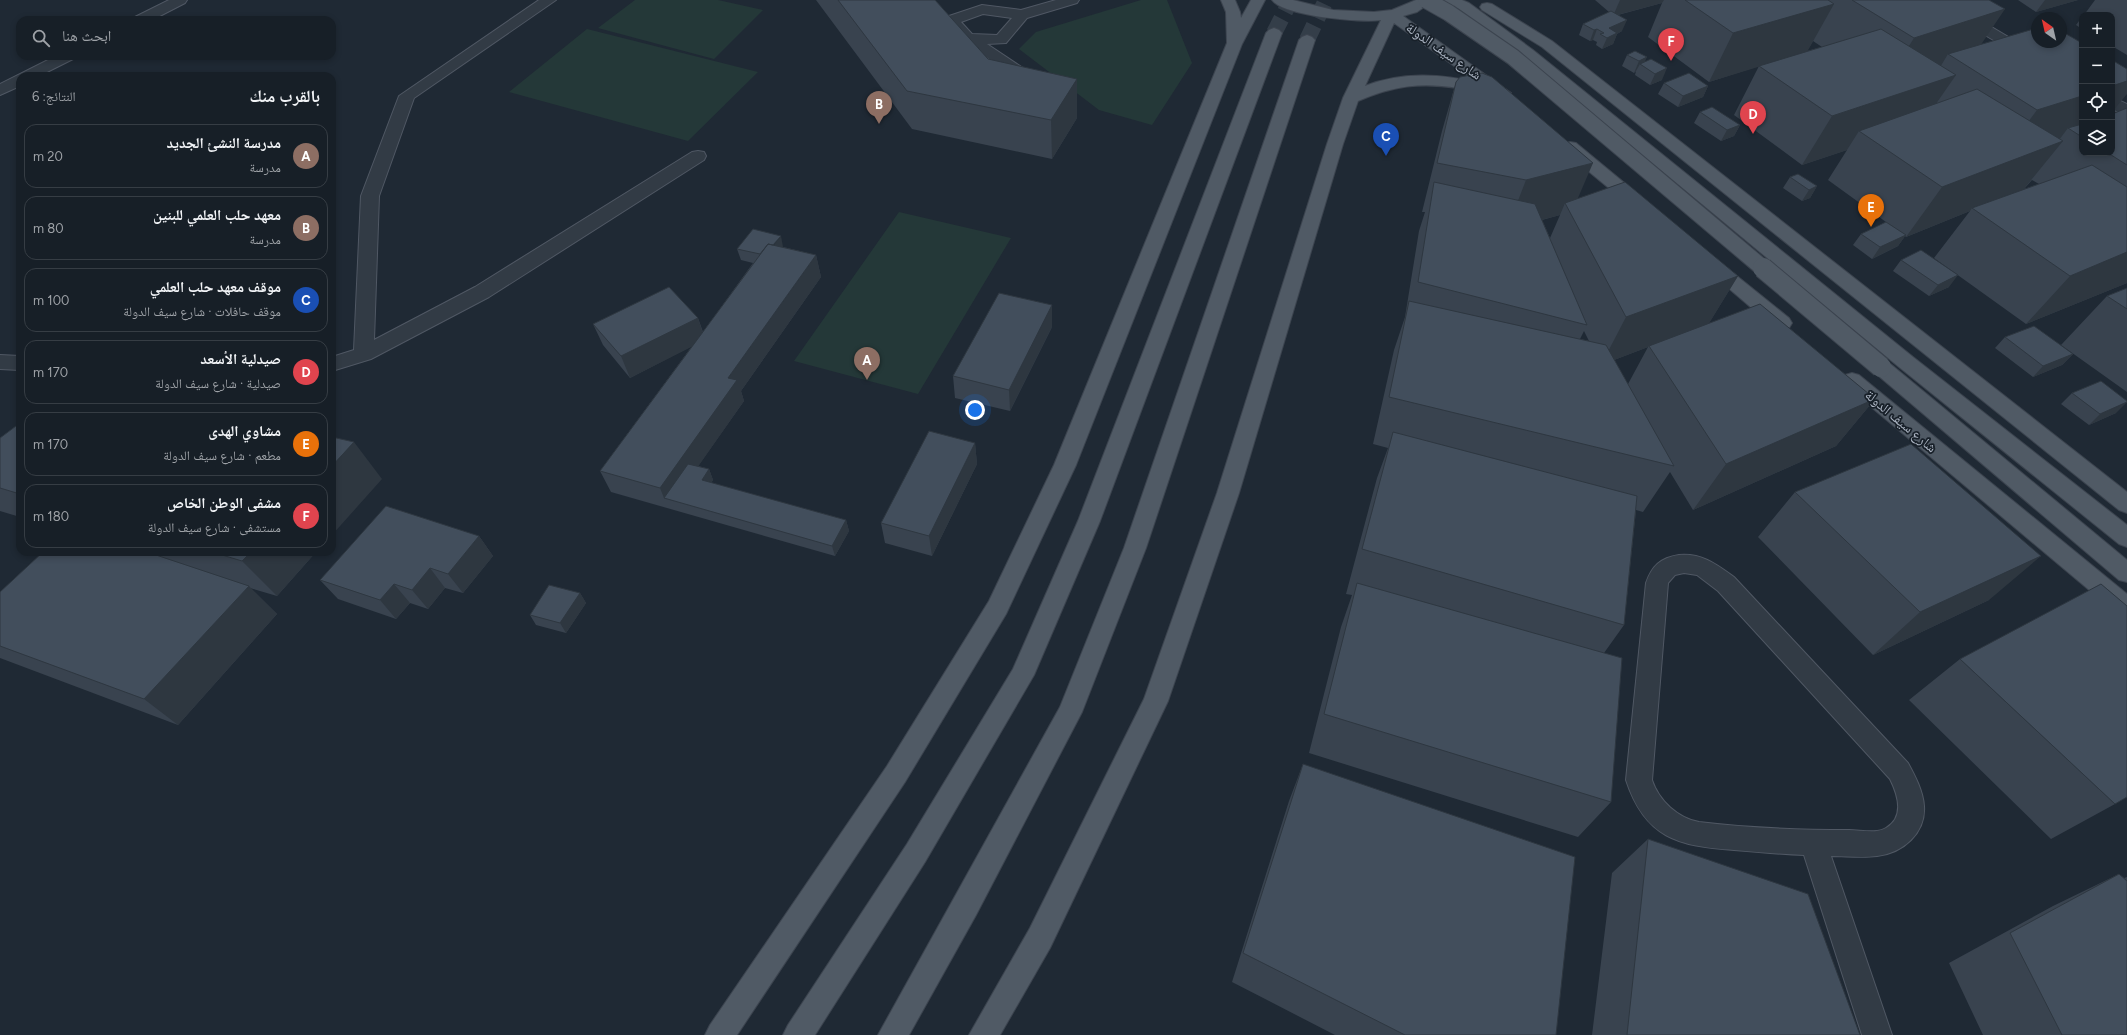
<!DOCTYPE html>
<html lang="ar">
<meta charset="utf-8">
<style>
body{margin:0;font-family:Figtree,"Noto Naskh Arabic",sans-serif;background:#20272f;color:#f1f3f6;direction:rtl}
.controls{position:absolute;right:12px;top:12px;display:grid;overflow:hidden;border-radius:8px;box-shadow:0 2px 6px #0003}
.controls button{width:36px;height:36px;display:grid;place-items:center;padding:0;border:0;border-bottom:1px solid #363d44;background:#171f27;color:#f1f3f6;font:20px sans-serif}
.compass{position:absolute;left:2031px;top:12px;width:36px;height:36px;border-radius:50%;background:#171f27;box-shadow:0 2px 6px #0003;rotate:326deg}
.you{position:absolute;left:975px;top:410px;width:14px;height:14px;margin:-10px;border:3px solid #fff;border-radius:50%;background:#1a73e8;box-shadow:0 0 0 6px #1a73e833}
.badge{display:grid;place-items:center;width:26px;height:26px;border-radius:50%;background:#0f766e;color:#fff;font-size:13px;font-weight:700}
.pin{position:absolute;translate:-50% -33px;filter:drop-shadow(0 1px 2px #0008)}
.pin::after{content:'';position:absolute;top:21px;width:14px;height:12px;background:inherit;clip-path:polygon(0 0,100% 0,50% 100%)}
.list{margin:0;padding:0;list-style:none}
h2{display:flex;justify-content:space-between;align-items:center;height:52px;margin:0;padding:0 16px;font-size:17px}
h2 small{font-size:13px;font-weight:400;color:#9ea2a7}
.list li{display:grid;grid-template-columns:26px 1fr auto;gap:12px;align-items:center;box-sizing:border-box;height:64px;margin:0 8px 8px;padding:0 8px;border:1px solid #363d44;border-radius:12px}
.list b{display:block;font-size:15px;white-space:nowrap}
.list p{margin:0;font-size:13px;white-space:nowrap;color:#9ea2a7}
.list em{font-size:13px;font-style:normal;color:#9ea2a7}
.icon{flex:none;width:22px;height:22px;fill:none;stroke:currentColor;stroke-width:2;stroke-linecap:round;stroke-linejoin:round}
.map{position:relative;flex:none;width:2127px;height:1035px;overflow:hidden;direction:ltr}
.search{position:absolute;background:#171f27;box-shadow:0 2px 6px #0003;left:16px;top:16px;width:320px;height:44px;display:flex;align-items:center;gap:10px;box-sizing:border-box;padding:0 14px;border-radius:12px;color:#9ea2a7;font-size:15px}
.panel{position:absolute;background:#171f27;box-shadow:0 2px 6px #0003;left:16px;top:72px;width:320px;height:484px;border-radius:12px;direction:rtl}
.map>svg:first-child{display:block}
.green{fill:#243838}
.lines{fill:none;stroke-linecap:round;stroke-linejoin:round}
.primary-tunnel{stroke:#343e49;stroke-width:16;stroke-dasharray:16 8;stroke-linecap:butt}
.service-casing{stroke:#505864;stroke-width:2}
.minor-casing{stroke:#505864;stroke-width:2}
.tertiary-casing{stroke:#505864;stroke-width:2}
.primary-casing{stroke:#3c444f;stroke-width:2}
.service{fill:#323b45;fill-rule:evenodd}
.minor{fill:#323b45;fill-rule:evenodd}
.tertiary{fill:#323b45;fill-rule:evenodd}
.primary{fill:#505a65;fill-rule:evenodd}
.primary-bridge-far1-casing{stroke:#3c444f;stroke-width:18;stroke-linecap:butt}
.primary-bridge-casing{stroke:#3c444f;stroke-width:22;stroke-linecap:butt}
.primary-bridge-far1{stroke:#505a65;stroke-width:16}
.primary-bridge{stroke:#505a65;stroke-width:20}
.wall{fill:#39434f;fill-rule:evenodd}
.shaded-wall{fill:#2e3740}
.building{fill:#424e5c;stroke:#2e3740}
.labels{text-anchor:middle;stroke-width:3.5;stroke-linejoin:round;paint-order:stroke}
.street-label{font-size:14px;fill:#acb5c3;stroke:#182029}
</style>
<div class="map">
<svg width="2127" height="1035" viewBox="0 0 2127 1035">
<rect width="100%" height="100%" fill="#1f2934"/>
<path class="green" d="M635,0H718L763,10L714,59L598,28Z
M1141,0H1167L1192,63L1152,125L1099,110L1019,49L1036,32Z
M587,29L758,72L688,141L509,92Z
M899,212L1011,238L918,394L794,361Z"/>
<g class="lines">
<path class="primary-tunnel" d="M1274,33L1291,0
M1307,40L1326,0"/>
<defs>
<path id="service" d="M169,0H187L185,3L152,20H133L135,17Z
M539,0H556L414,98L379,196L374,340L475,287L692,152L698,151L704,152L706,156L704,160L489,297L371,359L332,371V357L354,350L361,196L399,96Z
M1056,0H1079L1077,3L1027,18L1006,43L987,44L1035,76L1037,79L1035,82H1023L963,41L944,20L946,17L982,5L1021,10ZM983,14L1012,18L997,35L972,34L961,22Z
M56,56H76L73,59L39,76H20V86L0,95V84Z
M0,355L20,356V370L0,369Z"/>
<path id="minor" d="M1679,555C1702,553 1716,564 1734,577L1908,763C1915,776 1923,791 1924,806C1926,833 1903,853 1877,856C1862,858 1846,856 1831,856L1892,1035H1862L1804,855C1780,854 1757,852 1734,850C1678,846 1645,838 1626,780L1646,583C1652,566 1660,558 1679,555ZM1684,573L1697,575L1718,591L1890,779C1898,795 1905,817 1886,828C1876,834 1861,830 1849,830C1800,830 1749,828 1699,822C1678,818 1659,801 1652,780L1668,583L1675,575Z"/>
<path id="tertiary" d="M1929,0H1946L2032,51L2035,54L2032,57H2022L1931,3Z
M2112,97L2127,104V116L2112,109Z"/>
<path id="primary" d="M1221,0H1235L1240,12L1241,18L1251,0H1265L1242,44L1076,465L1006,614L905,782L737,1035H705L710,1025L887,766L989,601L1054,465L1227,43L1226,12Z
M1272,0H1293L1333,10L1374,12L1392,10L1416,0H1434L1417,12L1403,16L1511,93L1509,96L1503,98L1490,91C1482,96 1467,89 1458,88C1419,82 1394,86 1358,101L1343,144L1239,493L1168,701L1050,948L1000,1035H969L1030,928L1144,699L1217,493L1327,144L1343,98L1381,20C1361,23 1283,16 1272,0ZM1394,23L1478,83C1441,73 1400,72 1365,86Z
M1443,0H1462L1469,3L1533,50L1913,357L2127,525V547L2119,544L1899,367L1523,56L1459,9L1445,3Z
M1487,3L1492,4L1552,41L2127,492V513L2119,510L1542,47L1482,10L1480,7L1482,4Z
M1274,28L1279,30L1282,33L1100,521L1034,675L925,862L815,1035H783L788,1025L907,844L1013,669L1078,521L1266,33L1269,30Z
M1307,35L1312,37L1315,40L1146,548L1082,712L976,915L909,1035H878L1060,707L1124,548L1299,40L1302,37Z
M1570,142L1576,143L1645,200L1648,204L1645,208L1639,210L1633,208L1564,151L1562,147L1564,143Z
M1711,258L1717,260L1789,318L1792,323L1789,328L1782,330L1775,328L1705,268L1702,264L1705,260Z
M1881,360L1888,362L2127,560V582L2119,580L1874,372L1871,367L1874,362Z
M1852,373L1859,375L2127,594V618L2119,615L1845,385L1842,380L1845,375Z"/>
</defs>
<use href="#service" class="service-casing"/>
<use href="#minor" class="minor-casing"/>
<use href="#tertiary" class="tertiary-casing"/>
<use href="#primary" class="primary-casing"/>
<use href="#service" class="service"/>
<use href="#minor" class="minor"/>
<use href="#tertiary" class="tertiary"/>
<use href="#primary" class="primary"/>
<defs>
<path id="primary-bridge-far1" d="M1426,0L1449,13L1513,57L1764,269"/>
<path id="primary-bridge" d="M1763,268L1881,367"/>
</defs>
<use href="#primary-bridge-far1" class="primary-bridge-far1-casing"/>
<use href="#primary-bridge" class="primary-bridge-casing"/>
<use href="#primary-bridge-far1" class="primary-bridge-far1"/>
<use href="#primary-bridge" class="primary-bridge"/>
</g>
<path class="wall" d="M816,0H935L988,59L1077,118L1052,159L912,129Z
M1595,0H1989L1981,45L2082,43V153H2112L2127,108V283L2026,324L1934,258L1970,211L1906,237L1905,236L1898,246L1872,259L1853,245L1861,234L1886,222L1828,180L1847,150L1802,165L1734,115L1759,66L1709,82L1648,37L1662,3L1618,15L1622,31L1617,34L1613,44L1602,49L1596,45L1597,42L1593,40L1590,41L1579,35L1583,24L1609,12ZM1813,41L1822,47L1807,51ZM2032,180L2039,184L2024,189Z
M2018,0H2078L2036,12Z
M2095,0H2127V55L2112,46V15H2084Z
M2082,17V29L2076,25Z
M1627,55L1645,61L1662,80L1650,85L1635,75L1636,71L1634,73L1622,66Z
M1456,82L1578,198L1738,276L1709,323L1875,399L1836,446L1693,510L1670,472L1643,512L1636,510L1624,625L1604,653L1611,802L1578,837L1309,753L1341,627L1352,595L1346,594L1377,478L1388,448L1373,444L1394,350L1405,317L1419,231L1425,212H1422L1442,131ZM1560,215L1550,238L1542,220ZM1584,331L1589,341L1580,339ZM1648,347L1628,384L1614,360Z
M1664,83L1708,86L1703,97L1678,107L1658,94Z
M1700,112L1740,125L1734,136L1721,141L1694,123Z
M1790,177L1817,186L1810,198L1802,201L1783,188Z
M783,247L816,255L821,277L741,391L744,401L698,466L709,469L713,480L711,483L846,520L849,531L835,556L611,492L600,471L692,346L630,378L603,345L593,324L698,318L703,332L753,263L741,260L737,249Z
M1901,260L1949,287L1929,296L1893,271Z
M2127,288V392L2061,345L2107,296Z
M1052,327L1010,411L955,398L953,376Z
M2005,337L2073,354L2062,365L2033,377L1995,348Z
M2072,393L2116,413L2089,425L2061,404Z
M20,423V517L0,511V438Z
M975,443L977,464L932,556L885,543L881,523Z
M1795,492L1989,600L1873,655L1758,537Z
M479,536L493,556L463,593L445,588L428,609L410,603L396,619L338,599L320,580Z
M43,552H316L277,596L250,588L277,614L178,725L0,658V592Z
M580,593L586,603L566,633L536,625L530,615Z
M1960,659L2115,804L2051,839L1909,700Z
M1303,764L1556,1035H1335L1232,982L1289,801Z
M1648,839L1860,1035H1592L1612,873Z
M2119,874L2124,878L2127,877V1035H1983L1949,963L2053,906Z"/>
<path class="shaded-wall" d="M1620,0H1664L1662,3L1613,16Z
M2045,0H2078L2036,12Z
M1834,4L1807,52L1709,82L1733,33Z
M2005,9L1972,58L1948,54L1939,69L1883,87L1914,38Z
M1627,20L1622,31L1617,34L1613,44L1602,49L1607,38L1609,28Z
M1597,29L1593,40L1590,41L1594,30Z
M1647,57L1643,66L1640,64L1636,71L1634,73L1639,61Z
M1667,68L1662,80L1650,85L1655,74Z
M1956,75L1922,124L1859,131L1847,150L1802,165L1832,116Z
M1077,79V118L1052,159L1051,120Z
M2127,81V94L2112,112V86Z
M1708,86L1703,97L1678,107L1683,96Z
M2082,96V132L2068,128L2059,140L2000,160L2037,110Z
M1740,125L1734,136L1721,141L1727,130Z
M2063,141L2023,190L1972,208L1970,211L1906,237L1942,187Z
M1593,163L1572,212L1565,203L1560,215L1507,229L1526,180Z
M1817,186L1810,198L1802,201L1809,190Z
M1906,235L1898,246L1872,259L1880,247Z
M781,236L783,247L765,256Z
M2127,252V283L2026,324L2070,276Z
M816,255L821,277L741,391L744,401L674,501L664,498L660,488L728,378Z
M1958,275L1949,287L1929,296L1938,285Z
M1738,276L1708,325L1649,346L1648,347L1601,365L1626,317Z
M1052,305V327L1010,411L1009,390Z
M698,318L705,340L630,378L621,356Z
M2073,354L2062,365L2033,377L2043,366Z
M1875,399L1836,446L1693,510L1726,464Z
M2127,402L2116,413L2089,425L2100,414Z
M354,442L382,479L332,535V466Z
M975,443L977,464L932,556L929,536Z
M709,469L713,480L706,491L702,480Z
M846,520L849,531L835,556L832,546Z
M479,536L493,556L463,593L448,574Z
M251,552H316L277,596L242,561Z
M2041,556L1989,600L1873,655L1920,612Z
M430,568L445,588L428,609L412,590Z
M394,584L410,603L396,619L380,600Z
M249,586L277,614L178,725L144,699Z
M580,593L586,603L566,633L560,623Z"/>
<path class="building" d="M838,0H935L988,59L1077,79L1051,120L907,91Z
M1685,0H1828L1834,4L1733,33Z
M1852,0H1989L2005,9L1914,38Z
M1611,11L1627,20L1609,28L1617,33L1607,38L1600,34L1604,33L1597,29L1594,30L1583,24Z
M2037,28V42H2061V31L2082,43V96L2037,110L1948,54Z
M1881,29L1956,75L1832,116L1759,66Z
M1635,51L1647,57L1639,61L1627,55Z
M1651,59L1667,68L1655,74L1640,64Z
M2112,60L2127,69V81L2112,86Z
M1482,73L1492,77L1593,163L1526,180L1437,163L1456,82L1460,77Z
M1689,73L1708,86L1683,96L1664,83Z
M1977,89L2063,141L1942,187L1859,131Z
M1712,107L1740,125L1727,130L1700,112Z
M2127,108V165L2108,153H2112V114Z
M2082,124V137L2068,128Z
M2092,165L2127,187V252L2070,276L1972,208Z
M1798,174L1817,186L1809,190L1790,177Z
M1434,182L1535,204L1587,325L1418,282Z
M1625,182L1738,276L1626,317L1565,203Z
M1886,222L1906,235L1880,247L1861,234Z
M753,229L781,236L773,245L768,244L760,254L737,249Z
M768,244L816,255L728,378L737,380L660,488L600,471Z
M1921,250L1958,275L1938,285L1901,260Z
M669,287L698,318L621,356L593,324Z
M2127,288V309L2107,296Z
M999,293L1052,305L1009,390L953,376Z
M1409,301L1606,345L1674,466L1389,397Z
M1760,304L1875,399L1726,464L1649,346Z
M2034,326L2073,354L2043,366L2005,337Z
M2101,381L2127,401V402L2100,414L2072,393Z
M20,423V494L0,488V438Z
M929,431L975,443L929,536L881,523Z
M1393,432L1637,496L1624,625L1362,549Z
M332,437L354,442L332,466Z
M1911,444L2041,556L1920,612L1795,492Z
M688,464L709,469L702,480L846,520L832,546L664,498Z
M386,506L479,536L448,574L430,568L412,590L394,584L380,600L320,580Z
M43,552H147L249,586L144,699L0,646V592Z
M212,552H251L242,561Z
M1357,583L1622,658L1611,802L1324,714Z
M2101,584L2127,606V797L2115,804L1960,659Z
M549,585L580,593L560,623L530,615Z
M1303,764L1575,857L1556,1035H1405L1243,953Z
M1648,839L1808,894L1860,1035H1627Z
M2119,874L2127,881V1035H2062L2010,933Z"/>
<g class="labels">
<g class="street-label">
<text transform="translate(1444 51) rotate(35)" y="5">شارع سيف الدولة</text>
<text transform="translate(1901 421) rotate(40)" y="5">شارع سيف الدولة</text>
</g>
</g>
</svg>
<div class="controls">
<button>+</button>
<button>−</button>
<button><svg class="icon" aria-label="locate" viewBox="0 0 24 24"><circle cx="12" cy="12" r="6"/><path d="M12 2v4M12 18v4M2 12h4M18 12h4"/></svg></button>
<button><svg class="icon" aria-label="layers" viewBox="0 0 24 24"><path d="M12 4l9 5-9 5-9-5zM3 14l9 5 9-5"/></svg></button>
</div>
<svg class="compass" viewBox="-18 -18 36 36"><path d="M0-13l5 13h-10z" fill="#e53935"/><path d="M0 13l5-13h-10z" fill="#9ea2a7"/></svg>
<div class="you"></div>
<div class="pin badge" style="left:867px;top:380px;background:#8d6e63">A</div>
<div class="pin badge" style="left:879px;top:124px;background:#8d6e63">B</div>
<div class="pin badge" style="left:1386px;top:156px;background:#1a4fb4">C</div>
<div class="pin badge" style="left:1753px;top:134px;background:#e0444e">D</div>
<div class="pin badge" style="left:1871px;top:227px;background:#e8710a">E</div>
<div class="pin badge" style="left:1671px;top:61px;background:#e0444e">F</div>
<div class="search"><svg class="icon" aria-label="search" viewBox="0 0 24 24"><circle cx="10" cy="10" r="6"/><path d="M15 15l6 6"/></svg>ابحث هنا</div>
<section class="panel">
<h2>بالقرب منك<small>النتائج: 6</small></h2>
<ul class="list">
<li><span class="badge" style="background:#8d6e63">A</span><div><b>مدرسة النشئ الجديد</b><p>مدرسة</p></div><em>20 m</em></li>
<li><span class="badge" style="background:#8d6e63">B</span><div><b>معهد حلب العلمي للبنين</b><p>مدرسة</p></div><em>80 m</em></li>
<li><span class="badge" style="background:#1a4fb4">C</span><div><b>موقف معهد حلب العلمي</b><p>موقف حافلات · شارع سيف الدولة</p></div><em>100 m</em></li>
<li><span class="badge" style="background:#e0444e">D</span><div><b>صيدلية الأسعد</b><p>صيدلية · شارع سيف الدولة</p></div><em>170 m</em></li>
<li><span class="badge" style="background:#e8710a">E</span><div><b>مشاوي الهدى</b><p>مطعم · شارع سيف الدولة</p></div><em>170 m</em></li>
<li><span class="badge" style="background:#e0444e">F</span><div><b>مشفى الوطن الخاص</b><p>مستشفى · شارع سيف الدولة</p></div><em>180 m</em></li>
</ul>
</section>
</div>
